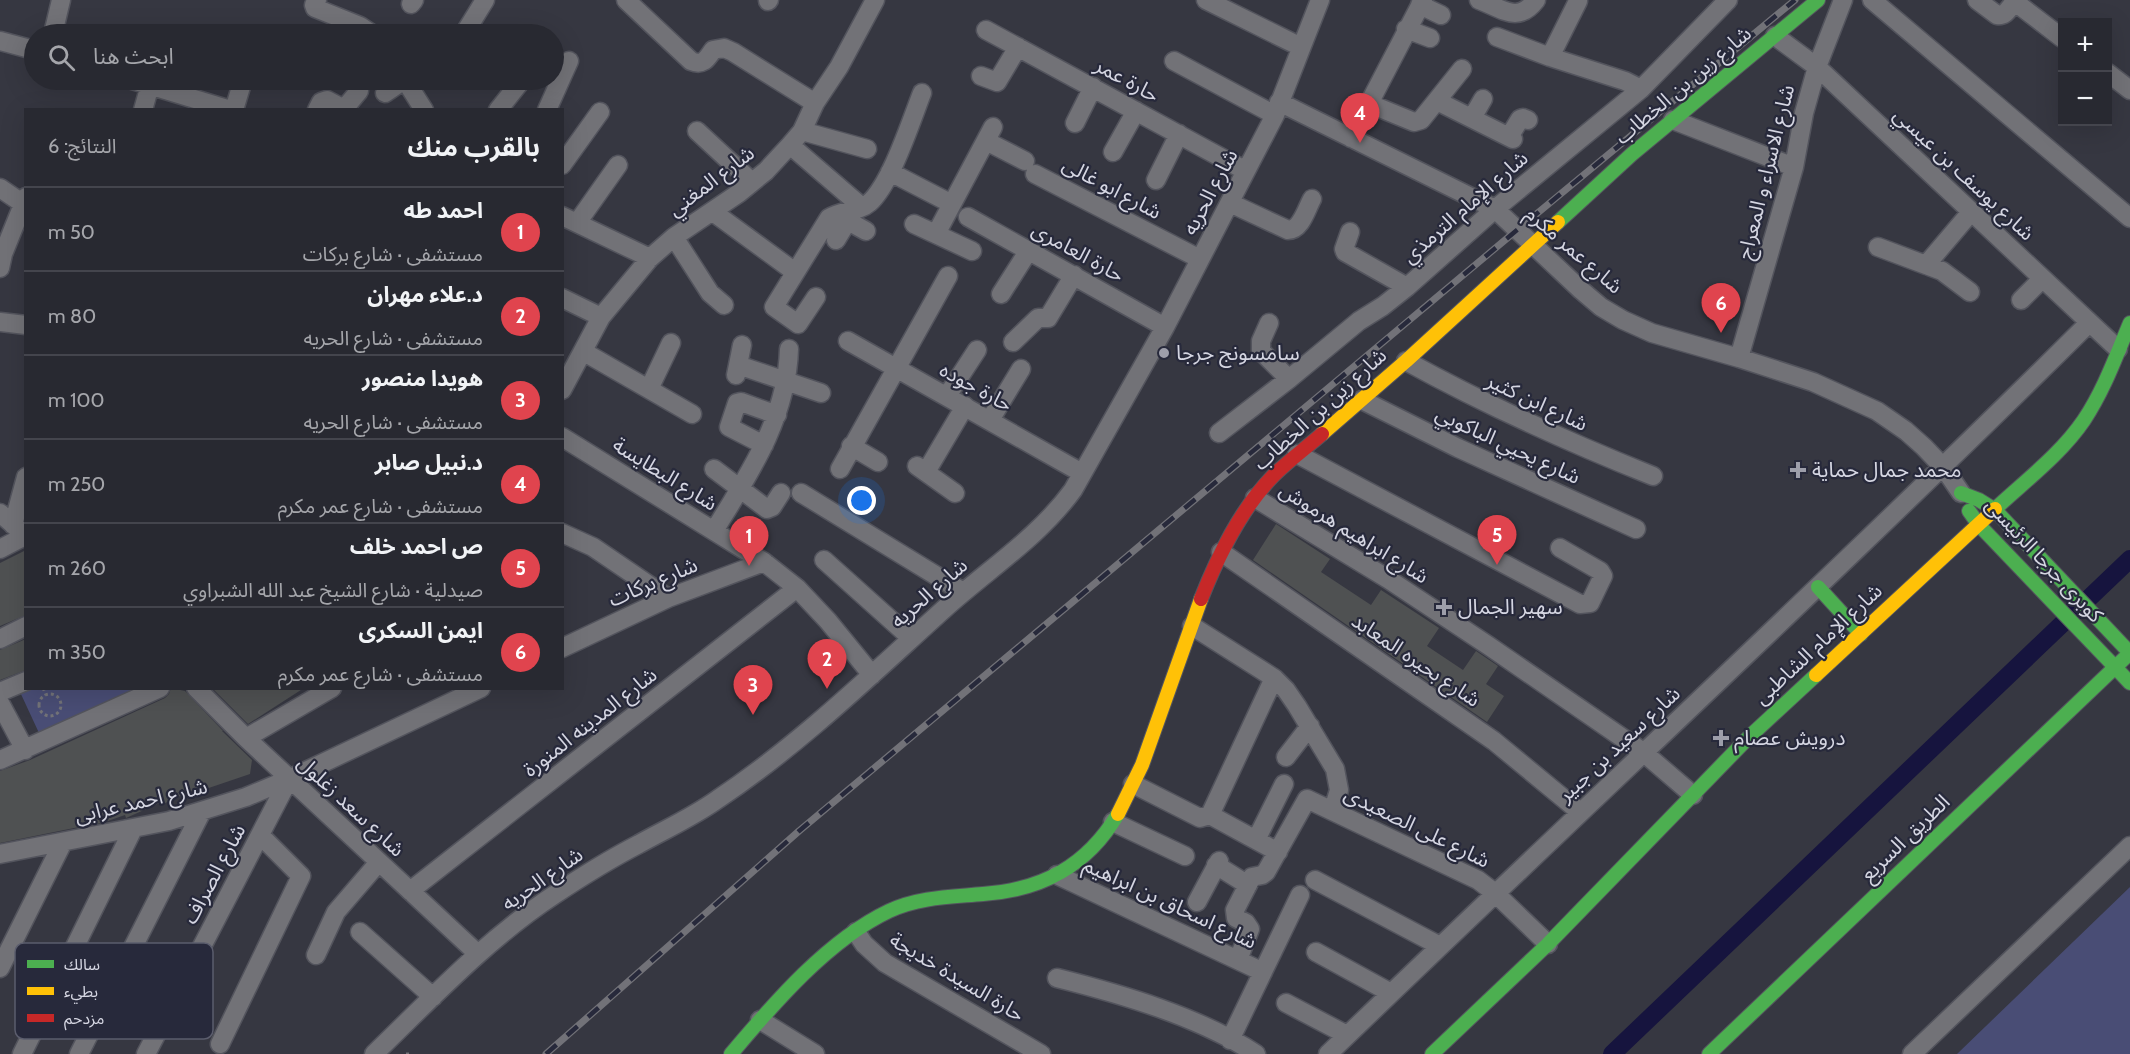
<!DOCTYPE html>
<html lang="ar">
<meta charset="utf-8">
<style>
body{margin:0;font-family:Cabin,"Noto Sans Arabic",sans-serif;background:#34353d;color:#f1f3f6;direction:rtl}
.controls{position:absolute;right:18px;top:18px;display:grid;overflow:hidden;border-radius:0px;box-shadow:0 6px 24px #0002}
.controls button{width:54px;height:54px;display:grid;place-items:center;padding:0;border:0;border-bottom:2px solid #44454d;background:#282931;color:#f1f3f6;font:30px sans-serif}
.you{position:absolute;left:862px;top:501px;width:21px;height:21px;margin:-15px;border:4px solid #fff;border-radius:50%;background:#1a73e8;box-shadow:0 0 0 9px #1a73e833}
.badge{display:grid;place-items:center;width:39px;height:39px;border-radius:50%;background:#8c9099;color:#fff;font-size:20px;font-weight:700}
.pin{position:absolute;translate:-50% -50px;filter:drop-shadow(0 2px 3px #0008)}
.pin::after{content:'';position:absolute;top:32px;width:21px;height:18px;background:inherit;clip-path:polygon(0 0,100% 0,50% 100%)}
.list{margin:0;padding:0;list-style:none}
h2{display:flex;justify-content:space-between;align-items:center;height:78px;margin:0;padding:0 24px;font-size:26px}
h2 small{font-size:20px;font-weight:400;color:#a5a6ab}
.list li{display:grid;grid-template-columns:39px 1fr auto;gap:18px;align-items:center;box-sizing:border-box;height:84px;padding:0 24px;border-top:2px solid #44454d}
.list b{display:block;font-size:22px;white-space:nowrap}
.list p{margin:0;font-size:20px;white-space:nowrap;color:#a5a6ab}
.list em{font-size:20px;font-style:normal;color:#a5a6ab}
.icon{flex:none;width:33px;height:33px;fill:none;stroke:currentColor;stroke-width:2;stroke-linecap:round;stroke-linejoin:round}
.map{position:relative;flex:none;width:2130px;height:1054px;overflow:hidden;direction:ltr}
.search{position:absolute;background:#282931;box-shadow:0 6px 24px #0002;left:24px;top:24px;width:540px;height:66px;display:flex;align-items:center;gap:15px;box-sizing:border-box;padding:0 21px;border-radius:33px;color:#a5a6ab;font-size:22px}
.panel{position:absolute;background:#282931;box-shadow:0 6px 24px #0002;left:24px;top:108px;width:540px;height:582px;border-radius:0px;direction:rtl}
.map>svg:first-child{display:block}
.green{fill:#494d75}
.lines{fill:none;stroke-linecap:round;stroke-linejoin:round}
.canal{stroke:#16143e;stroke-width:18}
.building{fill:#4f5152}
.street-casing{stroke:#53545d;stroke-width:21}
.fast-casing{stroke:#53545d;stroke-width:16}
.slow-casing{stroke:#53545d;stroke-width:16}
.jam-casing{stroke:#53545d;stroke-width:16}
.path{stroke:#737378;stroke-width:3;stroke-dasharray:3 3;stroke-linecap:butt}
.street{stroke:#727277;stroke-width:18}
.fast{stroke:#4caf50;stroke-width:14}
.slow{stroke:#ffc107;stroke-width:14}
.jam{stroke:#c62828;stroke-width:14}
.rail-casing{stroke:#727278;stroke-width:7}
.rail{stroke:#27293b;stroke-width:4.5;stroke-dasharray:14;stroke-linecap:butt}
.poi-dot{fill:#9d9eaa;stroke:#27293b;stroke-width:2}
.labels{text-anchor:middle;stroke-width:4.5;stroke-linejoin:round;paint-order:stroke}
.street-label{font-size:21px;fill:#d5d6e2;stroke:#27293b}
.poi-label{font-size:21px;fill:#d5d6e2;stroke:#27293b;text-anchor:start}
.key{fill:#27293b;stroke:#5b5d6d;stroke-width:1.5}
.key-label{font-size:16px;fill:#d5d6e2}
</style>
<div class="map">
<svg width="2130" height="1054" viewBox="0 0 2130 1054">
<rect width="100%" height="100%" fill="#363741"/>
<path class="green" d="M28,688L144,689L39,733L20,692Z
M2130,887V1054H1957Z"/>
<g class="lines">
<path class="canal" d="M1612,1054L2130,559"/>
</g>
<path class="building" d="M1276,524L1330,559L1321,572L1371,605L1381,590L1439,628L1427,646L1463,670L1476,651L1498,666L1486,684L1504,696L1487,722L1253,560Z
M26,550V615L0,626V563Z
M26,639V670L0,680V650Z
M171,688L185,691L223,731H222L252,760L250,774L194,793L193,790L163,804L162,802L126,818L125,815L102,823L89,825L88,823L79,827L0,843V771L30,760L165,698L169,694Z
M212,688H304L248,724Z"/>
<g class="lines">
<defs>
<path id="street" d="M317,0L314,5L315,8L360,26L372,34
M626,0L691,61C703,66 707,59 713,50L724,48L733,52L815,103
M1206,0L1301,47
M1479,0C1503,9 1518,24 1536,0
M1872,0L2130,218
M1977,0L1997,15C2005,16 2007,11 2012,5H2019L2062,38
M768,1L769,0
M411,4L414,0
M1420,5L1441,15
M1406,29L1430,38
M986,30L1246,171
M53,34L61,0
M464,34L485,0
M1775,36L1817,67L2118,349
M1497,37L1550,57L1625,81L1641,89
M0,41L34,50
M1550,57L1578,1
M1174,61L1275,115
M2108,73L2130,90
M981,76L997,82L1018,47
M132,80L231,110
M405,80L424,110
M385,93L404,80
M1437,101L1513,139
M1279,102L1495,209L1581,290L1601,307L1623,320L1652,333L1739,358L1813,382L1877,411L1906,431L1924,447L1944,468L1961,493
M1370,104L1414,122L1421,120L1462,69
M143,110L150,85
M234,110L243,80
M317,110L321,102L327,100L344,109L359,91
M498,110L522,80
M547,110L569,61
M1472,118L1483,99
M1673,120L1794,167
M1075,123L1093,87
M697,131L752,182
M802,131L867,149
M1509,137L1520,119L1523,118L1528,120
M1351,138L1423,0
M986,141L1025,161
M790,145L862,207
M1113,152L1136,111
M562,165L600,112
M890,172L952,204
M1035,174L1200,259
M1156,180L1179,134
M0,188L22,203
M1230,203L1288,230C1301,230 1306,210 1312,199
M713,212L795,272
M562,216L650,258
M968,217L1165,327
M848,221L866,231
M577,223L618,165
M914,224L972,251
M1350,232L1344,249L1345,252L1407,287
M936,234L993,127
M674,237L710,293L724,305
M836,240L855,209
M1878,247L1942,271L1970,292
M1926,265L1971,212
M0,268L3,254L26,197
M1001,294L1029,250
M816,297L798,324L774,307L829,218C841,210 859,212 869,203C891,184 911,121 922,93
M562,298L601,317
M2021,300L2042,279
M0,322L26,325
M1269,323L1261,341V351L1289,379
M848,341L1082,473
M1013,342L1038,318H1048L1074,275
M584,352L692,414
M1739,358L1794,167L1804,113L1817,67L1843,0
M1406,361C1486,405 1568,442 1653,476
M738,365L821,393
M736,375L742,345
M649,389L671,343
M562,390L601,317L650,258L674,237L739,193L766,171L790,145L802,131L815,103L839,67L875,0
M947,396L977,350
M1362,400L1458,448L1636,529
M990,420L1021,369
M1219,433L1289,379L1359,321L1383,306L1407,287L1495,209L1641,89L1728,0
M562,437L764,562L797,588L828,621L872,675
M764,445L729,427L737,403L741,402L777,415
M851,446L878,462
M1297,454L1580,604L1590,603L1603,576L1600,571L1560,548
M917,466L955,493
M714,469L767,509L772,507L781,493
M840,469L948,276
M926,472L965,406
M801,493L963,592
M1255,498L1388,579L1489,646L1643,752L1693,795
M0,513L26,536
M13,525L26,477
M714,531C749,474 787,418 789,349
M562,533L593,547L668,598
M0,549L25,536
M1221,552L1494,741L1580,812
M824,560L911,638
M1192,626L1274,678L1286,690L1297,706L1335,769L1339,790L1333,810
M0,639L26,626
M562,648L668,598L764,562
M196,688L246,738L478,954
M0,692L26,681
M0,703L25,750
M246,738L332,688
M1286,757L1310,726
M0,760L160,688
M1133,784L1200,818L1210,815L1278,852
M1210,815L1274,678
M1113,822L1185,856
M1256,840L1284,784
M0,854L169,821L246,797L289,779L481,688
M1216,865L1248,885
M1057,875L1263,972
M1315,880L1440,946
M410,891L797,588
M1197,902L1219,861
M360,932L433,997
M856,932L864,944L885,963L1041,1054
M1316,952L1391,993
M316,955L336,912L379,862
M1238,960L1250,929L1246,923L1236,918L1235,910L1252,877L1262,875L1266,872L1307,799L1478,880L1495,893L1548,944
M0,968L63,842
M1057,978C1121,994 1200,1017 1256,1054
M1286,1003L1347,1035
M760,1020L815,1054
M1230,1040L1300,895
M220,1044L301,876L260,835
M22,1054L133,829
M79,1054L202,811
M146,1054L289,779
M374,1054C431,999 487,939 554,895C581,877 610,859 639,844C666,829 693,817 718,799C799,745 871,675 943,610C987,570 1038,538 1073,490L1165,327L1275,115L1320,0
M1328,1054C1581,810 1839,571 2089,323
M1912,1054L2130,846"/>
<path id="fast" d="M1558,222L1632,154L1818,0
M1961,493L1979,500L1995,510L2130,653
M1995,509C2025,481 2061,454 2084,420C2104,390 2116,356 2130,323
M1969,511L1979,525L2115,667
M1818,587L1861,634
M2115,667L2130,683
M731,1054C774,1003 828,940 889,911C919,897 951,897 983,894C1042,890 1087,866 1118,814
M1432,1054L1548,944L1749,737L1816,675
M1709,1054L2130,653"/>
<path id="slow" d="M1322,434L1406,361L1558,222
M1816,675L1995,509
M1118,814L1142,765L1201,599"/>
<path id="jam" d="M1201,599C1218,556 1240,510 1273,476C1288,461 1306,448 1322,434"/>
</defs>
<use href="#street" class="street-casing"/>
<use href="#fast" class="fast-casing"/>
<use href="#slow" class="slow-casing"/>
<use href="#jam" class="jam-casing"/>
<path class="path" d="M43,688L46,695
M39 705a11 11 0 1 1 22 0a11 11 0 1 1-22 0Z
M406,1054H409"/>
<use href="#street" class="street"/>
<use href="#fast" class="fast"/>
<use href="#slow" class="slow"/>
<use href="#jam" class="jam"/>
<defs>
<path id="rail" d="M546,1054L799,831L1517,230L1795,0"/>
</defs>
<use href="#rail" class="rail-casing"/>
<use href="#rail" class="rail"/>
</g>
<g class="poi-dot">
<circle cx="1164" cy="353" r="6"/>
<path d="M1795 461h6v6h6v6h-6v6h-6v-6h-6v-6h6z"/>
<path d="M1441 598h6v6h6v6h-6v6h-6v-6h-6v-6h6z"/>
<path d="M1718 729h6v6h6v6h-6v6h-6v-6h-6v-6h6z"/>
</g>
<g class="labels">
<g class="street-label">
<text transform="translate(1127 80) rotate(29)" y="7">حارة عمر</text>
<text transform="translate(1683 85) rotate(-40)" y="7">شارع زين بن الخطاب</text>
<text transform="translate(1766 172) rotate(-76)" y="7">شارع الاسراء و المعراج</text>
<text transform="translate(1964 174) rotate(43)" y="7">شارع يوسف بن عيسي</text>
<text transform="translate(711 181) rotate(-37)" y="7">شارع المغني</text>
<text transform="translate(1112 188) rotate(28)" y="7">شارع ابو غالى</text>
<text transform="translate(1210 192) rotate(-62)" y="7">شارع الحريه</text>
<text transform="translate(1465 207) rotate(-41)" y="7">شارع الإمام الترمذي</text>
<text transform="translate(1574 250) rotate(41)" y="7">شارع عمر مكرم</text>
<text transform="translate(1078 252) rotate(29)" y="7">حارة العامرى</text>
<text transform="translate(976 387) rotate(29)" y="7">حارة جوده</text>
<text transform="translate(1537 402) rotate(25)" y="7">شارع ابن كثير</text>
<text transform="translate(1320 409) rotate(-42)" y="7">شارع زين بن الخطاب</text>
<text transform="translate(1508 445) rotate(25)" y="7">شارع يحيي الباكوبي</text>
<text transform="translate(665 474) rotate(32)" y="7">شارع البطايسة</text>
<text transform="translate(1354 533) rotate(32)" y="7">شارع ابراهيم هرموش</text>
<text transform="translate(2044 560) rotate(47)" y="7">كوبرى جرجا الرئيسى</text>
<text transform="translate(653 582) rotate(-23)" y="7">شارع بركات</text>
<text transform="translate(929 593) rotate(-41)" y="7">شارع الحريه</text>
<text transform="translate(1818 644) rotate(-43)" y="7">شارع الإمام الشاطبى</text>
<text transform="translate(1416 660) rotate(34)" y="7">شارع بحيره المعابد</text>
<text transform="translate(590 722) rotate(-38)" y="7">شارع المدينه المنورة</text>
<text transform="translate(1619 744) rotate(-43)" y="7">شارع سعيد بن جبير</text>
<text transform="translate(141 801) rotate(-13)" y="7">شارع احمد عرابى</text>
<text transform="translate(351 806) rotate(43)" y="7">شارع سعد زغلول</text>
<text transform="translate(1417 827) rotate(26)" y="7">شارع على الصعيدى</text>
<text transform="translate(1905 838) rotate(-44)" y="7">الطريق السريع</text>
<text transform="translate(214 874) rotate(-62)" y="7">شارع الصراف</text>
<text transform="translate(542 879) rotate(-35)" y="7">شارع الحريه</text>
<text transform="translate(1170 903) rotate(25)" y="7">شارع اسحاق بن ابراهيم</text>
<text transform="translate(957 977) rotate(31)" y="7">حارة السيدة خديجة</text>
</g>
<g class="poi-label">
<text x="1176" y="360">سامسونج جرجا</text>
<text x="1812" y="477">محمد جمال حماية</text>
<text x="1458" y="614">سهير الجمال</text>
<text x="1734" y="745">درويش عصام</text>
</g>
</g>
<rect x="15" y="943" width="198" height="96" rx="9" class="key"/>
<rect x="27" y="960" width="27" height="8" fill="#4caf50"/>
<rect x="27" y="987" width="27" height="8" fill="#ffc107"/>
<rect x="27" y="1014" width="27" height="8" fill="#c62828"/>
<g class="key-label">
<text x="64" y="970">سالك</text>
<text x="64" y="997">بطيء</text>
<text x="64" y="1024">مزدحم</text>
</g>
</svg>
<div class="controls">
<button>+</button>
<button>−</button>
</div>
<div class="you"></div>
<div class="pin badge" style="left:749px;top:566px;background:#e0444e">1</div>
<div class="pin badge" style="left:827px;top:689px;background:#e0444e">2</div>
<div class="pin badge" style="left:753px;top:715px;background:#e0444e">3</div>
<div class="pin badge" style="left:1360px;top:143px;background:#e0444e">4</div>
<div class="pin badge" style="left:1497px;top:565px;background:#e0444e">5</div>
<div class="pin badge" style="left:1721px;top:333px;background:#e0444e">6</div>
<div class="search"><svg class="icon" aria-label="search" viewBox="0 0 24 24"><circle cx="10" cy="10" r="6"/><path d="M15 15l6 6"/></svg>ابحث هنا</div>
<section class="panel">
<h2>بالقرب منك<small>النتائج: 6</small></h2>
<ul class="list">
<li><span class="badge" style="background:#e0444e">1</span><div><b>احمد طه</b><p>مستشفى · شارع بركات</p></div><em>50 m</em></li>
<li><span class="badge" style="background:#e0444e">2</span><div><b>د.علاء مهران</b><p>مستشفى · شارع الحريه</p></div><em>80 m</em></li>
<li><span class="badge" style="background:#e0444e">3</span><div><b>هويدا منصور</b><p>مستشفى · شارع الحريه</p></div><em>100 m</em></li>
<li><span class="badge" style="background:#e0444e">4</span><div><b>د.نبيل صابر</b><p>مستشفى · شارع عمر مكرم</p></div><em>250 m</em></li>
<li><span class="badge" style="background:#e0444e">5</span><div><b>ص احمد خلف</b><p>صيدلية · شارع الشيخ عبد الله الشبراوي</p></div><em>260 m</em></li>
<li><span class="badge" style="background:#e0444e">6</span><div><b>ايمن السكرى</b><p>مستشفى · شارع عمر مكرم</p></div><em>350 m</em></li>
</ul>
</section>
</div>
